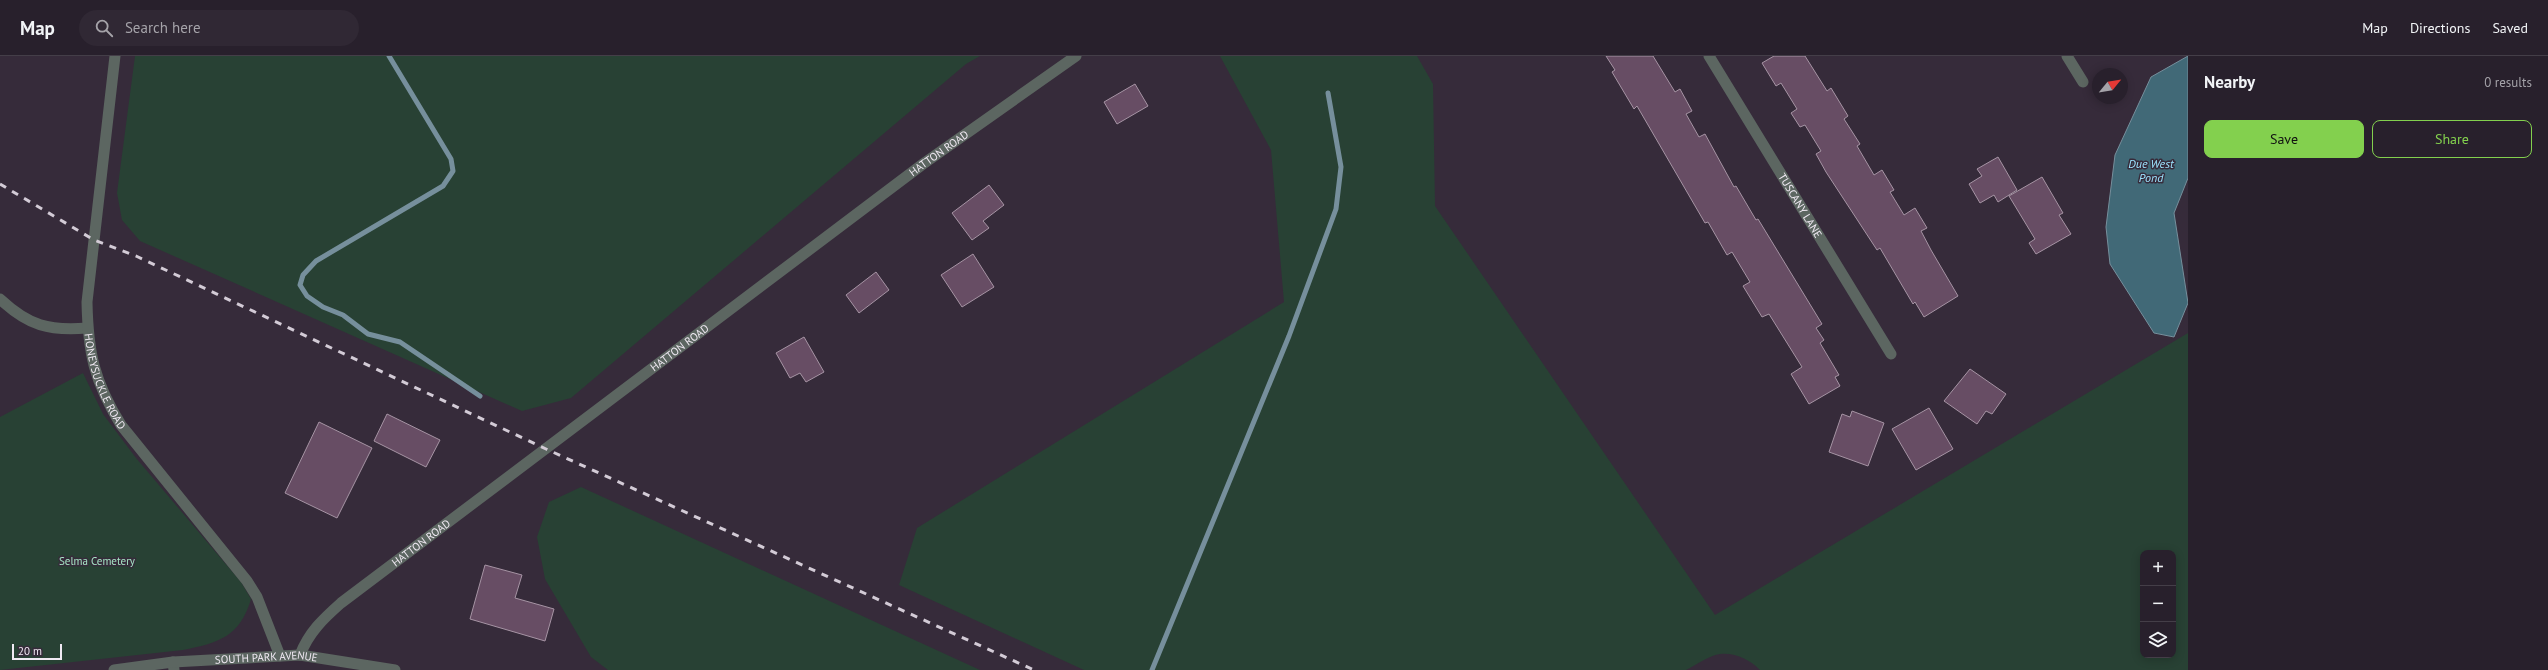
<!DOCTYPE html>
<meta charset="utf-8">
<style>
body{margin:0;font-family:"PT Sans",sans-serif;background:#302834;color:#f1f3f6}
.controls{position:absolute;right:12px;bottom:12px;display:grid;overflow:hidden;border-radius:8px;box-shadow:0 2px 10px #0003}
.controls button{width:36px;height:36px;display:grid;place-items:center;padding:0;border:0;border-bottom:1px solid #443e48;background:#28202c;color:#f1f3f6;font:20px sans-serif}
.compass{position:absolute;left:2092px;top:12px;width:36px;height:36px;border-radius:50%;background:#28202c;box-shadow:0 2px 10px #0003;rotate:60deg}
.scale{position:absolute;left:12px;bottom:10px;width:50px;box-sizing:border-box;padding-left:4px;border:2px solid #f0e9f3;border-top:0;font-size:11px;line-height:14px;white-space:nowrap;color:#f0e9f3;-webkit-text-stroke:3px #362b3a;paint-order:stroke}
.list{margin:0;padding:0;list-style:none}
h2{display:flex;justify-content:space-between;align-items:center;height:52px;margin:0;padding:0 16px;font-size:17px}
h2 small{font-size:13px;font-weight:400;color:#a5a3a9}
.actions{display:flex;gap:8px;padding:12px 16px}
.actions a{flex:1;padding:9px 0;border:1px solid #83d04e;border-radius:8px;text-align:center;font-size:14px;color:#83d04e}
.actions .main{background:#83d04e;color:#111}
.icon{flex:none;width:22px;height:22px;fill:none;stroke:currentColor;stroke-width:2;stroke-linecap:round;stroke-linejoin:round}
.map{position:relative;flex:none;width:2188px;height:614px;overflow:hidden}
header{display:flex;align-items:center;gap:24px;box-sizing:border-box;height:56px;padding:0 20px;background:#28202c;border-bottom:1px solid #443e48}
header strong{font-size:19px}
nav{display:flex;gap:22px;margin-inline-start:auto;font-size:14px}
.search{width:280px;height:36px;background:#302834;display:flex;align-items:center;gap:10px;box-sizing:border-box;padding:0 14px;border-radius:22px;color:#a5a3a9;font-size:15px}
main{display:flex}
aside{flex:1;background:#28202c}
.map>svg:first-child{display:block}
.green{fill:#284134;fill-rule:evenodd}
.water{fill:#416977;stroke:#768f9c}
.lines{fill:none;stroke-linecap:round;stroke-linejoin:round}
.stream{stroke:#768f9c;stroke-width:5}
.building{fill:#674d64;stroke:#a694a4}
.minor{stroke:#5c6661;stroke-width:11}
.tertiary{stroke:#5c6661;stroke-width:11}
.rail{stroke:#d3cbd6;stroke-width:3;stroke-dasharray:7 7;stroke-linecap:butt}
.labels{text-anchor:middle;stroke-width:3;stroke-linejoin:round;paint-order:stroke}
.street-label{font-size:11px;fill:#f0e9f3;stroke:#362b3a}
.park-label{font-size:11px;fill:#a6e6c5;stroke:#362b3a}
.water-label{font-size:12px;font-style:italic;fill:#9ce3fe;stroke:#362b3a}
</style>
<header>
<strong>Map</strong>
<div class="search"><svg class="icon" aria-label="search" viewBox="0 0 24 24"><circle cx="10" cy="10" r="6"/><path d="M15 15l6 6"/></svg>Search here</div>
<nav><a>Map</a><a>Directions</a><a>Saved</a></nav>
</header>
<main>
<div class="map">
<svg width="2188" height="614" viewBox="0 0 2188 614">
<rect width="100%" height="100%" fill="#362b3a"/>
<path class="green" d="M135,0H980L966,8L571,342L522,355L140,185L122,164L117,137Z
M1220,0H1417L1433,28L1435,150L1715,559L2188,277V614H1760C1751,604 1734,596 1720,598C1710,599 1696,609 1686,614H1084L899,529L917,472L1284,246L1271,94ZM2143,497H2173V599H2143Z
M83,317L103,358L136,402L241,526L251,543C240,581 218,587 183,594L0,614V361Z
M581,431L980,614H608L591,601L545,523L537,481L549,446Z"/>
<path class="water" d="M2188,0V122L2174,157L2188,247L2174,281L2154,277L2110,208L2106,171L2115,99L2151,21Z"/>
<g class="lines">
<path class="stream" d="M389,0L451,103L453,115L443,130L316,205L303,219L300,229L307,240L323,251L343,259L368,278L400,286L480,340
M1152,614L1289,280L1336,153L1341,111L1328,37"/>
</g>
<path class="building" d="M1606,0H1653L1675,36L1680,33L1692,55L1686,58L1699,81L1705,78L1734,131L1736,130L1756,164L1758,163L1822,268L1816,272L1824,284L1820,287L1839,319L1835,321L1840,330L1809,348L1791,318L1802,311L1769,258L1762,261L1743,230L1750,226L1732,196L1727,199L1708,166L1705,167L1637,50L1634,53L1612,16L1615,14Z
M1774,0H1805L1827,35L1831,32L1848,60L1844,63L1860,88L1857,90L1874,119L1882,114L1894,134L1890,136L1904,159L1915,152L1927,172L1921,175L1931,194L1958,240L1924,261L1915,246L1913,248L1880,192L1877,194L1826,116L1816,98L1821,95L1805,69L1800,71L1791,57L1797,53L1781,27L1776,30L1762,7Z
M1135,28L1148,50L1117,68L1104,46Z
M1998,101L2017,134L1998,146L1994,139L1980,147L1969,128L1982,120L1977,113Z
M2042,121L2063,157L2059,159L2071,178L2036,198L2029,187L2035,183L2009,140Z
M989,129L1004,149L983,165L989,172L972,184L952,157Z
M973,198L994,231L962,251L941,219Z
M876,216L889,234L859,257L846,239Z
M804,281L824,316L806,326L800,317L790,322L776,297Z
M1970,313L2006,338L1992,358L1986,355L1977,368L1944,345Z
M1929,352L1953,393L1916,414L1892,373Z
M1852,355L1884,367L1868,410L1829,396L1842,358L1850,361Z
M387,358L440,384L426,411L374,385Z
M319,366L372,392L337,462L285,437Z
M485,509L522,519L515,542L554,553L545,585L470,563Z"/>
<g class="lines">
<g class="minor">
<path id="s1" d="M1709,0L1891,298"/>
<path d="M2067,0L2083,26"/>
<path d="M0,243C29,270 49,275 87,272"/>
<path id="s2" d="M300,599C309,576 323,563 341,547L923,108L1076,0"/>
<path d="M173,606L174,614"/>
</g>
<g class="tertiary">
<path id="s3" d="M115,0L87,246C88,297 94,325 121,369L247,525L257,541L280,600"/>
<path id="s4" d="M114,614L173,606L300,599L395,614"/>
</g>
<path class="rail" d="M0,128L94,184L136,200L546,393L1034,614"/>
</g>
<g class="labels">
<g class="street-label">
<text dy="4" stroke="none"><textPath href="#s2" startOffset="815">HATTON ROAD</textPath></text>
<text dy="4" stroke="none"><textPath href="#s1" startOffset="175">TUSCANY LANE</textPath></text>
<text dy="4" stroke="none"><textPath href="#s2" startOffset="491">HATTON ROAD</textPath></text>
<text dy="4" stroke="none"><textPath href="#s3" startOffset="330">HONEYSUCKLE ROAD</textPath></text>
<text dy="4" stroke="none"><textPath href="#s2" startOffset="167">HATTON ROAD</textPath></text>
<text dy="4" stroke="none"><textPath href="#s4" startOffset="153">SOUTH PARK AVENUE</textPath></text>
</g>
<g class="park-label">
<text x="97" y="509">Selma Cemetery</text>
</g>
<g class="water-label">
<text x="2151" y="112">Due West<tspan x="2151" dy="14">Pond</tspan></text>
</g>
</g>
</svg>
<div class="controls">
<button>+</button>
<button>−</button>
<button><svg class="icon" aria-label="layers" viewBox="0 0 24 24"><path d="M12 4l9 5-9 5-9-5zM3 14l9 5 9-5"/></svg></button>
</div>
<svg class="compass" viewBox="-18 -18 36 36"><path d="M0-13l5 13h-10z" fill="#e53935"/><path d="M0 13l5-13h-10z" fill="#a5a3a9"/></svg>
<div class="scale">20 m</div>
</div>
<aside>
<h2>Nearby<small>0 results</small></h2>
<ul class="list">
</ul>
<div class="actions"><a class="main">Save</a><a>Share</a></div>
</aside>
</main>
